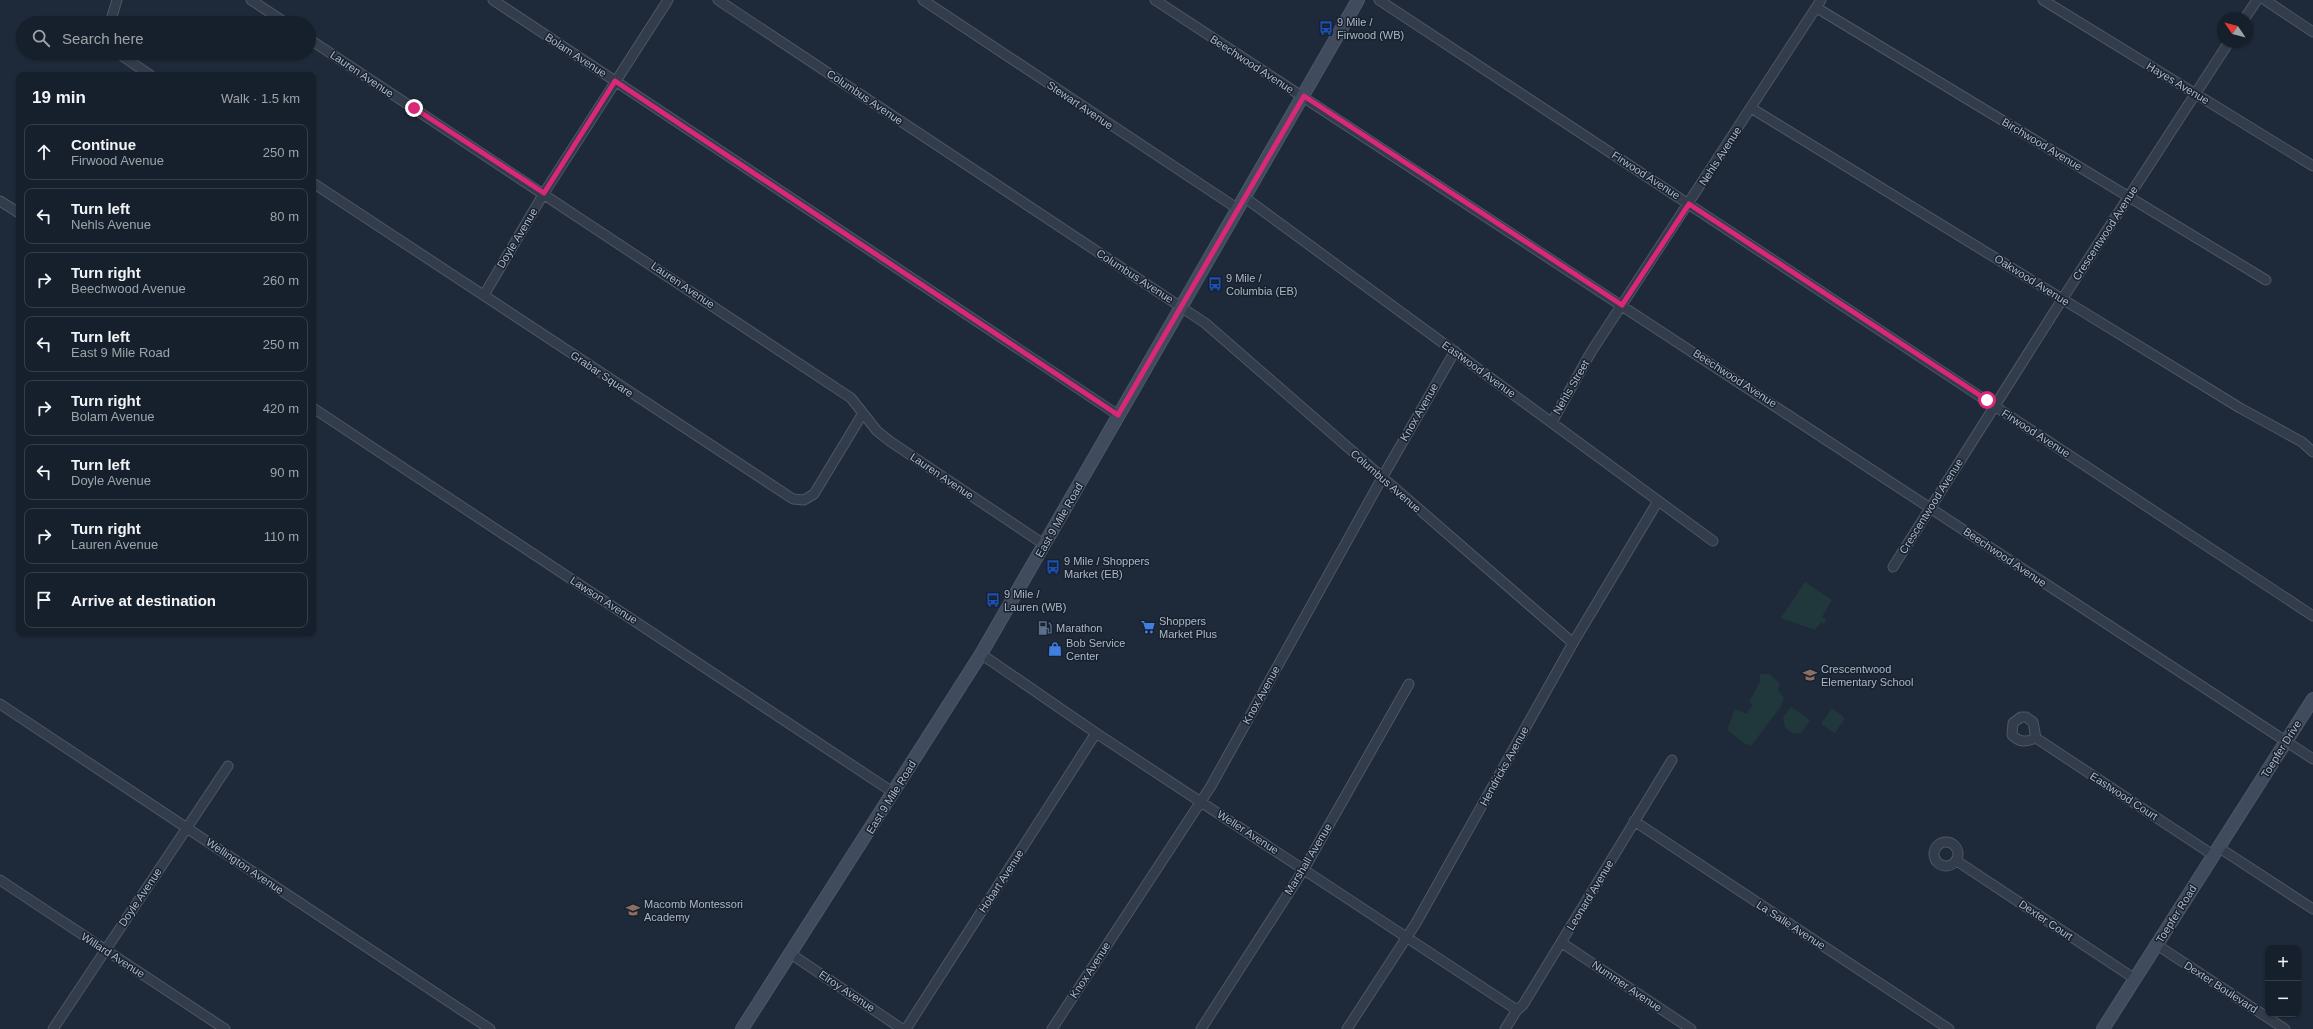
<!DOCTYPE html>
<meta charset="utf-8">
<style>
body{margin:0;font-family:Arial,sans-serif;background:#1f2834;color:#f1f3f6}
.controls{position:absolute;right:12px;bottom:12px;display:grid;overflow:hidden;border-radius:8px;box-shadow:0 1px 3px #0004}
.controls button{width:36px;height:36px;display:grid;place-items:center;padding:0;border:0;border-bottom:1px solid #353e48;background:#16202c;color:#f1f3f6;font:20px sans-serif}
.compass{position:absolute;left:2217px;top:12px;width:36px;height:36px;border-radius:50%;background:#16202c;box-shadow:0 1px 3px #0004;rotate:305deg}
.stop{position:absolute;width:12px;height:12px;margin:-9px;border:3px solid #db2777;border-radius:50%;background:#fff}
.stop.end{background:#db2777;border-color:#fff;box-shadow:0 1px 4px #0008}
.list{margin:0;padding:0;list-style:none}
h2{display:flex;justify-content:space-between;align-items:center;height:52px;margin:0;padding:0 16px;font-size:17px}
h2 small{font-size:13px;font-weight:400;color:#9ea3a9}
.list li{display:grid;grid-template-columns:26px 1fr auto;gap:12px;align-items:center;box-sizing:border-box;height:56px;margin:0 8px 8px;padding:0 8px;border:1px solid #353e48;border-radius:8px}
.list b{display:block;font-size:15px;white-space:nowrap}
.list p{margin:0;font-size:13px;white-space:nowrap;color:#9ea3a9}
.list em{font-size:13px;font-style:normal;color:#9ea3a9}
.icon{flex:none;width:22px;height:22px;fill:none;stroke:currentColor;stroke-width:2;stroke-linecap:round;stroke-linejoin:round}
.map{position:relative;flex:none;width:2313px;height:1029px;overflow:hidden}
.search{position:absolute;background:#16202c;box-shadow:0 1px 3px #0004;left:16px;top:16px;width:300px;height:44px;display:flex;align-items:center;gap:10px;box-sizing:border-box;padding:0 14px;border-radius:22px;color:#9ea3a9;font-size:15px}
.panel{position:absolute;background:#16202c;box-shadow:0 1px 3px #0004;left:16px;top:72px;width:300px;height:564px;border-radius:8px}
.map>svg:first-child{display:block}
.green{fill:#20383b}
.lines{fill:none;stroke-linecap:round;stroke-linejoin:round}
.street-casing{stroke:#4d5765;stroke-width:11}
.secondary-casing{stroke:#4d5765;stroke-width:14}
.street{stroke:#323c4a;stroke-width:9}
.secondary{stroke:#404b5e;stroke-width:12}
.route{stroke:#db2777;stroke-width:5}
.labels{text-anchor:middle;stroke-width:3;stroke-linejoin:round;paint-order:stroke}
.poi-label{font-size:11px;fill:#acb7c7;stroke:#18212e;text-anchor:start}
.street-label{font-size:11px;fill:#acb7c7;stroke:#18212e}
</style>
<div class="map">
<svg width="2313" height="1029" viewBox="0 0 2313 1029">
<rect width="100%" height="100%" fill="#1e2a3a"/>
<path class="green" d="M1805,582L1832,600L1822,617L1826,620L1824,624L1821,622L1815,630L1781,618Z
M1761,674H1770L1780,684L1778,690L1784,698L1781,706L1751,746L1744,743L1727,730L1735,709L1746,714L1753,705L1749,702L1761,680L1759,676Z
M1791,707L1810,720L1802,732L1794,734L1785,728L1783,717Z
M1832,708L1845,718L1835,733L1821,724Z"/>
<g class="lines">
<defs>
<path id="street" d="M251,0L286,23
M493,0L1118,415
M718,0L1205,323L1573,643
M923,0L1238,209
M1155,0L2313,759
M1379,0L2313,616
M2043,0L2313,166
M2265,0L2313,32
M1817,8L2266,280
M2245,18L2257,0
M110,23L117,0
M309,39L851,398L877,431L891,442L1045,545
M118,53L150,75
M1751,108L2240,408L2302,442L2313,452
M313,183L793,499L804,500L814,494L863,413
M1244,197L1713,541
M0,201L19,213
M484,295L544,193L668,0
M313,408L894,793
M1552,422L1591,352L1821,0
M1893,567L2063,298L2229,42
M981,654L1096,733L1517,1010
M0,704L490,1029
M2021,717H2026L2033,722L2036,738C2026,742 2020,743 2012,735L2013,723Z
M2036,738L2213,855
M1634,821L1949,1029
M1934 854a12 12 0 1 1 24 0a12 12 0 1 1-24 0Z
M2218,847L2313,909
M1957,861L2135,979
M0,880L225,1029
M1562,943L1691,1029
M2157,945L2285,1029
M791,954L902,1029
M53,1029L228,766
M906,1029L1096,733
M1052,1029L1211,786L1382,478L1455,351
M1201,1029L1304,869L1409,684
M1347,1029L1416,923L1573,643L1658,501
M1505,1029L1517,1010L1523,1005L1672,760"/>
<path id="secondary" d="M742,1029L981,654L1358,0
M2103,1029L2313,699"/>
</defs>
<use href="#street" class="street-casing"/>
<use href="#secondary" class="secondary-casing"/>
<use href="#street" class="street"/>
<use href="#secondary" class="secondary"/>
</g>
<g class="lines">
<path class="route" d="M414,108L544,193L615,81L1118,415L1304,96L1622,305L1689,204L1987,400"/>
</g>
<defs>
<symbol id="bus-bare" viewBox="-9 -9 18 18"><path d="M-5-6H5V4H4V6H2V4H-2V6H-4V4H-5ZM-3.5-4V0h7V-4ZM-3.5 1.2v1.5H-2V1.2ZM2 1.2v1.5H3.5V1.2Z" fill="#1a4fb4" stroke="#18212e" stroke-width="2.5" paint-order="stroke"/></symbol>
<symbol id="supermarket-bare" viewBox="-9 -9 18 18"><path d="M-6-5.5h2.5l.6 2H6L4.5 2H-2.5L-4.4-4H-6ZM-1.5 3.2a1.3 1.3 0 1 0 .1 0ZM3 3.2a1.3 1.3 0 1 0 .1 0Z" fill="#3f7fe0" stroke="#18212e" stroke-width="2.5" paint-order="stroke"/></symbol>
<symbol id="fuel-bare" viewBox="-9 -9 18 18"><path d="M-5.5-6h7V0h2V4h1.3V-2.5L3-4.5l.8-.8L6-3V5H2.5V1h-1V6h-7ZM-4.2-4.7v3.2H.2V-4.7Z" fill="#5c6f8a" stroke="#18212e" stroke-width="2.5" paint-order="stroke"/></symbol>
<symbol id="shop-bare" viewBox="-9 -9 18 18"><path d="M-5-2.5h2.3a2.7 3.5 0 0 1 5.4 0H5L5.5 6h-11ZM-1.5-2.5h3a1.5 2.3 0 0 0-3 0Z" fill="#3f7fe0" stroke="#18212e" stroke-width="2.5" paint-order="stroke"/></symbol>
<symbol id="school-bare" viewBox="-9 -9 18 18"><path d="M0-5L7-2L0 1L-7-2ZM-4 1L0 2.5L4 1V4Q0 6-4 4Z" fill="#8d6e63" stroke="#18212e" stroke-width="2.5" paint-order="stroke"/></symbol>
</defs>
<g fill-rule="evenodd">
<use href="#bus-bare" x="1316" y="18" width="20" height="20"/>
<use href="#bus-bare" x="1205" y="274" width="20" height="20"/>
<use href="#bus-bare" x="1043" y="557" width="20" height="20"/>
<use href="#bus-bare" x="983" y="590" width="20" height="20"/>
<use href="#supermarket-bare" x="1138" y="617" width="20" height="20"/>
<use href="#fuel-bare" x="1035" y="618" width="20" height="20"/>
<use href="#shop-bare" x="1045" y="639" width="20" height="20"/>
<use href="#school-bare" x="1800" y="665" width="20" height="20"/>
<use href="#school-bare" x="623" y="900" width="20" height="20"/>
</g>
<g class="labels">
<g class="poi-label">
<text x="1337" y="26">9 Mile /<tspan x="1337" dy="13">Firwood (WB)</tspan></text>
<text x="1226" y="282">9 Mile /<tspan x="1226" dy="13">Columbia (EB)</tspan></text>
<text x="1064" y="565">9 Mile / Shoppers<tspan x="1064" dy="13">Market (EB)</tspan></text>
<text x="1004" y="598">9 Mile /<tspan x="1004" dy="13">Lauren (WB)</tspan></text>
<text x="1159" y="625">Shoppers<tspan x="1159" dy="13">Market Plus</tspan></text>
<text x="1056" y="632">Marathon</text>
<text x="1066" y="647">Bob Service<tspan x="1066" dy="13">Center</tspan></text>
<text x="1821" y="673">Crescentwood<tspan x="1821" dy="13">Elementary School</tspan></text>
<text x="644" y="908">Macomb Montessori<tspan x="644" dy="13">Academy</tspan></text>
</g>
<g class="street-label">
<text transform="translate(576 55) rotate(33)" y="4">Bolam Avenue</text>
<text transform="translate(1252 64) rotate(33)" y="4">Beechwood Avenue</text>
<text transform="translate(362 74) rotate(34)" y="4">Lauren Avenue</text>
<text transform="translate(2178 83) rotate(31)" y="4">Hayes Avenue</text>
<text transform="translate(865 97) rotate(34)" y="4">Columbus Avenue</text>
<text transform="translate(1080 105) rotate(34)" y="4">Stewart Avenue</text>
<text transform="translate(2042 144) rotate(31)" y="4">Birchwood Avenue</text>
<text transform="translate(1720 156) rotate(-57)" y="4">Nehls Avenue</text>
<text transform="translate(1646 175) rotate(33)" y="4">Firwood Avenue</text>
<text transform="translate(2105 233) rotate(-57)" y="4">Crescentwood Avenue</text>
<text transform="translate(517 238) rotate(-59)" y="4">Doyle Avenue</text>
<text transform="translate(1135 276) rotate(33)" y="4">Columbus Avenue</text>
<text transform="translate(2032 280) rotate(32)" y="4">Oakwood Avenue</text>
<text transform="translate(683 285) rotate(34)" y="4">Lauren Avenue</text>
<text transform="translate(1479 369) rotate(36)" y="4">Eastwood Avenue</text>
<text transform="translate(602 374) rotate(34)" y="4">Grabar Square</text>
<text transform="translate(1735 378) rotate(33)" y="4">Beechwood Avenue</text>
<text transform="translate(1571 387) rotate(-60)" y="4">Nehls Street</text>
<text transform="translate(1419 412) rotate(-60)" y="4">Knox Avenue</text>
<text transform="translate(2036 433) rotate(33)" y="4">Firwood Avenue</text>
<text transform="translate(942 476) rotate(34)" y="4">Lauren Avenue</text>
<text transform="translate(1386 481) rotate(41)" y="4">Columbus Avenue</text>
<text transform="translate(1931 506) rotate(-58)" y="4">Crescentwood Avenue</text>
<text transform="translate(1059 520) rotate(-60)" y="4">East 9 Mile Road</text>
<text transform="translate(2005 557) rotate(34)" y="4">Beechwood Avenue</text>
<text transform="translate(604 600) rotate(33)" y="4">Lawson Avenue</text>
<text transform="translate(1261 695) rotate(-61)" y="4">Knox Avenue</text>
<text transform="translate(2281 749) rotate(-58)" y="4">Toepfer Drive</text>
<text transform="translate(1504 766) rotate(-61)" y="4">Hendricks Avenue</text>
<text transform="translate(2124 796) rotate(33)" y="4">Eastwood Court</text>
<text transform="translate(891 797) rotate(-58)" y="4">East 9 Mile Road</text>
<text transform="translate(1248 832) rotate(33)" y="4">Weller Avenue</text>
<text transform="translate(1308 859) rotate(-59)" y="4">Marshall Avenue</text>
<text transform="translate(245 866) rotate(34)" y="4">Wellington Avenue</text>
<text transform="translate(1001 881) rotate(-57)" y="4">Hobart Avenue</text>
<text transform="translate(1590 895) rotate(-59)" y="4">Leonard Avenue</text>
<text transform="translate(140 897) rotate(-56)" y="4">Doyle Avenue</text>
<text transform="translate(2176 914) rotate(-58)" y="4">Toepfer Road</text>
<text transform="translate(2046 920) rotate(34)" y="4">Dexter Court</text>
<text transform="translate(1791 925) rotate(33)" y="4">La Salle Avenue</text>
<text transform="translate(113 955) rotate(33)" y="4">Willard Avenue</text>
<text transform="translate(1090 970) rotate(-57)" y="4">Knox Avenue</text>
<text transform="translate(1627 986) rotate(34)" y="4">Nummer Avenue</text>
<text transform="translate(2221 987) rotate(33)" y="4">Dexter Boulevard</text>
<text transform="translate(847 991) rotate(34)" y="4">Elroy Avenue</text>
</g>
</g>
</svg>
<div class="controls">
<button>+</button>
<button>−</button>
</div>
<svg class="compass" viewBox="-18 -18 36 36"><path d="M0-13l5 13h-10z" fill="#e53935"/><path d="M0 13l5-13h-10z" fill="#9ea3a9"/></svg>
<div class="stop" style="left:1987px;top:400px"></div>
<div class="stop end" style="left:414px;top:108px"></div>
<div class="search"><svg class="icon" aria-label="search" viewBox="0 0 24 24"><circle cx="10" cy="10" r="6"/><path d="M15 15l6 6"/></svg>Search here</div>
<section class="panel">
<h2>19 min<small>Walk · 1.5 km</small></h2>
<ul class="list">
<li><svg class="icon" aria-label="ahead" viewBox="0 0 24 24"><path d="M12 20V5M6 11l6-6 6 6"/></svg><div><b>Continue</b><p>Firwood Avenue</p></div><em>250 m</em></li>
<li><svg class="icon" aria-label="left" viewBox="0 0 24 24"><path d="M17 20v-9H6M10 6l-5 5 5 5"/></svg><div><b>Turn left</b><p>Nehls Avenue</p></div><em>80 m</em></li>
<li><svg class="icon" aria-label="right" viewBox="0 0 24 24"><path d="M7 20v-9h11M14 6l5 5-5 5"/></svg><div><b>Turn right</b><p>Beechwood Avenue</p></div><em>260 m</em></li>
<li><svg class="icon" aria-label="left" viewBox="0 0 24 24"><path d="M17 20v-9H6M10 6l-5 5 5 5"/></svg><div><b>Turn left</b><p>East 9 Mile Road</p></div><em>250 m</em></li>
<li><svg class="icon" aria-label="right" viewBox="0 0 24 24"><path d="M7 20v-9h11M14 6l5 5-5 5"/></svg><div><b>Turn right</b><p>Bolam Avenue</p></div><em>420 m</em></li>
<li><svg class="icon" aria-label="left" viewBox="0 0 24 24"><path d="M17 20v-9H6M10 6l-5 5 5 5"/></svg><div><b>Turn left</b><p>Doyle Avenue</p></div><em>90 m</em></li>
<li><svg class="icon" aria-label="right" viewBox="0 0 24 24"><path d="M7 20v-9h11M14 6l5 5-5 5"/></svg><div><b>Turn right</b><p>Lauren Avenue</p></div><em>110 m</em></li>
<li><svg class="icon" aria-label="arrive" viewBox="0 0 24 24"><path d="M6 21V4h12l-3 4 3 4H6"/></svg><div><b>Arrive at destination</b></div></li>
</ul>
</section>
</div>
